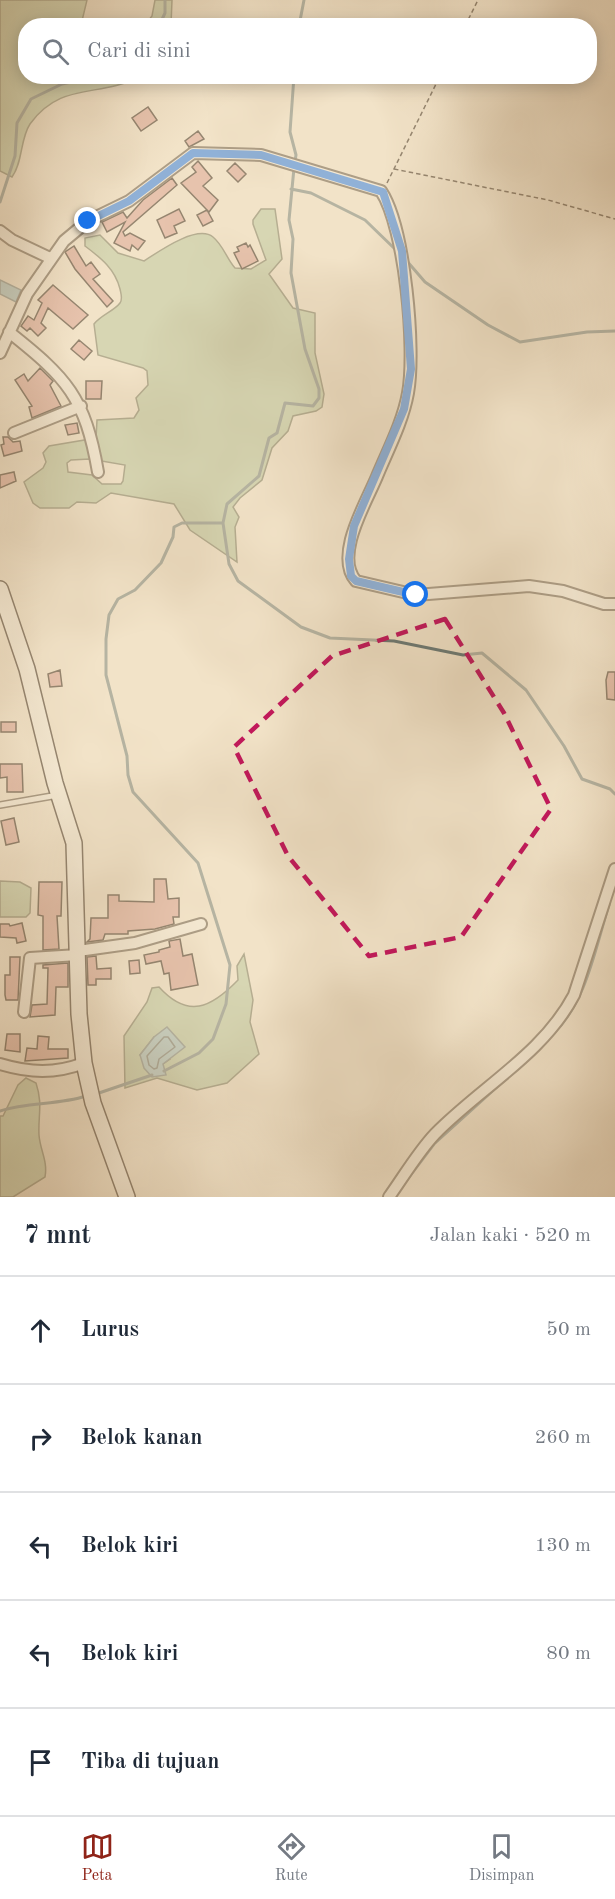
<!DOCTYPE html>
<html lang="id">
<meta charset="utf-8">
<style>
body{margin:0;font-family:"Old Standard TT",serif;background:#f6f6f7;color:#1f2937}
.stop{position:absolute;width:18px;height:18px;margin:-14px;border:4px solid #1a73e8;border-radius:50%;background:#fff}
.stop.end{background:#1a73e8;border-color:#fff;box-shadow:0 2px 6px #0008}
.list{margin:0;padding:0;list-style:none}
h2{display:flex;justify-content:space-between;align-items:center;height:78px;margin:0;padding:0 24px;font-size:26px}
h2 small{font-size:20px;font-weight:400;color:#747a83}
.list li{display:grid;grid-template-columns:39px 1fr auto;gap:18px;align-items:center;box-sizing:border-box;height:108px;padding:0 24px;border-top:2px solid #e0e1e3}
.list b{display:block;font-size:22px;white-space:nowrap}
.list em{font-size:20px;font-style:normal;color:#747a83}
.icon{flex:none;width:33px;height:33px;fill:none;stroke:currentColor;stroke-width:2;stroke-linecap:round;stroke-linejoin:round}
.map{position:relative;flex:none;width:615px;height:1197px;overflow:hidden}
.search{position:absolute;background:#fff;box-shadow:0 3px 15px #0003;left:18px;right:18px;top:18px;height:66px;display:flex;align-items:center;gap:15px;box-sizing:border-box;padding:0 21px;border-radius:24px;color:#747a83;font-size:22px}
.sheet{height:618px;background:#fff}
nav{display:flex;justify-content:space-around;align-items:center;box-sizing:border-box;height:84px;border-top:2px solid #e0e1e3;background:#fff;font-size:16px;color:#747a83}
nav a{display:grid;justify-items:center;gap:3px}
nav .on{color:#8f2418}
.map>svg:first-child{display:block}
.green{fill:#b6c599;stroke:#6e6e50;stroke-width:1.5;fill-rule:evenodd}
.water{fill:#9cbdbc;stroke:#6d7a74;stroke-width:1.5}
.lines{fill:none;stroke-linecap:round;stroke-linejoin:round}
.shore{stroke:#626a62;stroke-width:1.5}
.stream{stroke:#6d7a74;stroke-width:3}
.building{fill:#d99c8c;stroke:#271607;stroke-width:1.5}
.lane-casing{stroke:#5a4937;stroke-width:8}
.street-casing{stroke:#5a4937;stroke-width:14}
.secondary-casing{stroke:#271607;stroke-width:18}
.path{stroke:#271607;stroke-width:1.5;stroke-dasharray:4.5 3;stroke-linecap:butt}
.lane{stroke:#f7eddb;stroke-width:5}
.street{stroke:#f7eddb;stroke-width:10}
.secondary{stroke:#f7eddb;stroke-width:15}
.route{stroke:#1a73e8;stroke-width:8}
.marked{fill:none;stroke:#c2185b;stroke-width:4.5;stroke-dasharray:12 8;stroke-linejoin:round}
</style>
<div class="map">
<svg width="615" height="1197" viewBox="0 0 615 1197">
<rect width="100%" height="100%" fill="#f2e3c8"/>
<filter id="stains"><feTurbulence type="fractalNoise" baseFrequency=".00333" numOctaves="4"/><feColorMatrix values="0 0 0 0 .2 0 0 0 0 .09 0 0 0 0 .02 0 0 0 .5 -.17"/></filter>
<radialGradient id="worn" r=".72"><stop offset=".6" stop-color="#630" stop-opacity="0"/><stop offset="1" stop-color="#630" stop-opacity=".3"/></radialGradient>
<path class="green" d="M0,0H87L81,25L26,26V76L139,77C99,98 61,81 30,124C20,139 23,162 12,177L0,171Z
M155,0H172L171,25H145L152,16Z
M261,209H275L282,259L269,274L293,308L315,313V353L324,394L322,407L316,411L293,416L288,431L272,448L262,480L240,498L233,507L239,517L235,527L237,562L190,530L174,504L111,493L96,503L77,502L69,508H40L33,503L24,482L43,468L46,462L43,453L49,446L96,438L97,420L134,418L139,410L136,398L148,385L147,371L143,368L98,355L94,324C101,315 114,311 120,303C123,299 121,294 120,289C115,269 101,258 85,246V238L100,235L118,253L144,261C158,252 197,224 213,237C223,245 227,259 235,268L251,269L266,260L253,224V220ZM90,459L125,465L123,481L121,484H102L92,475L68,472L67,463L71,460Z
M0,881L20,882L31,888L30,913L26,917H0Z
M244,954L253,1000L250,1022L259,1054L227,1083L197,1090L157,1078L125,1088L124,1036L147,1002L152,988L159,987C188,1019 211,1008 238,980L237,966ZM154,1037L170,1059L163,1064L140,1055Z
M26,1078L36,1083C43,1104 38,1115 39,1135C40,1150 48,1161 45,1177L13,1197H0V1116H3L18,1085Z"/>
<path class="water" d="M0,280L21,290L16,302L0,294Z
M167,1027L185,1047L163,1064L166,1075L152,1077L144,1068L140,1055L154,1037Z"/>
<g class="lines">
<path class="shore" d="M164,1037H168L175,1047L159,1059L157,1068L154,1069L149,1065L147,1056Z"/>
<path class="stream" d="M159,26L165,13V0
M299,26L304,0
M294,76L290,132L296,155L295,161
M294,168L289,220L293,239L291,273L305,349L319,389V398L313,406L285,403L277,433L269,438L259,476L227,504L223,523L229,564L238,581L301,627L330,638L394,641L463,655L482,653L526,690L564,746L582,779L610,789L615,794
M291,189L311,193L365,220L397,251
M0,202L15,156L17,123L31,99L62,84L98,76
M406,260L425,282L488,325L520,342L587,332L615,331
M554,1033C587,1000 595,948 609,905
M164,1071L199,1053L213,1039L226,1004L230,965L198,863L133,792L128,775L127,756L106,675V639L109,615L118,599L135,590L161,563L173,537L174,527L182,523H223
M96,1094L152,1075
M0,1111C28,1102 59,1105 86,1096
M406,1181L434,1144L497,1087"/>
</g>
<path class="building" d="M148,107L157,120L141,131L132,118Z
M198,131L204,139L189,147L185,141Z
M198,161L212,178L203,186L218,200L209,212L207,210L213,221L203,226L197,215L207,210L181,183L196,172L192,167Z
M235,163L246,174L238,182L227,171Z
M172,178L177,185L123,232L125,236L130,233L145,241L138,250L132,245L130,251L114,243L125,222L107,232L102,222L123,212L127,218L143,200Z
M179,209L185,221L174,226L177,233L165,238L157,220Z
M246,243L248,247L250,245L258,261L242,269L234,253L239,251L237,247Z
M74,246L86,266L91,262L100,274L93,279L113,301L107,307L75,269L65,252Z
M53,285L88,315L73,329L48,308L41,323L46,328L38,336L30,328L27,331L21,326L28,316L34,320L42,303L38,300Z
M79,340L92,351L84,360L71,349Z
M40,368L53,381L50,385L61,406L32,418L29,407L32,406L15,380L24,374L28,381Z
M86,381H102L101,399H86Z
M77,423L79,433L68,435L65,425Z
M3,437H8L13,442L20,441L22,451L4,456L1,445L4,444Z
M14,472L16,481L0,488V475Z
M60,670L62,686L50,687L48,674Z
M608,672H615V700L607,699L606,680Z
M1,722H16V732H1Z
M0,764H22L23,792H7V777L0,778Z
M14,818L19,842L6,845L1,821Z
M154,879H166L168,899L179,898V917H173L174,924L155,929L128,931V934H105L103,940L87,942L90,939L91,918H108V895H119V901L154,902Z
M39,882H62L61,916H57L59,949L43,950V916L38,915Z
M22,923L26,941L17,943L16,938L0,937V924H9L10,926Z
M180,939L183,956L192,954L198,985L171,990L169,973L164,974L161,961L146,964L144,955L159,952V950L170,947L169,941Z
M96,956L97,969L111,968V979H96V985H88L87,957Z
M10,957H20L18,1000H6L5,995V975H10Z
M139,960L140,973L130,974L129,961Z
M68,963V987H56L55,1015L30,1017L32,1005L47,1004L48,968H43V965Z
M7,1034H20V1052L5,1050Z
M38,1036L49,1037L48,1049H68V1058L25,1061L27,1048L37,1049Z"/>
<g class="lines">
<defs>
<path id="lane" d="M0,805L58,795"/>
<path id="street" d="M0,231L12,240L50,258
M9,332C67,378 85,397 98,472
M0,353L27,294L64,241L88,221L129,201L193,153L261,155L381,191C405,227 416,350 408,393C403,421 389,448 378,474C368,500 333,555 356,581L416,595L529,586L563,591L604,604H615
M14,433L81,406
M78,951L135,943L201,924
M24,1012L30,958L78,955
M0,1064C30,1073 55,1074 84,1063
M389,1197C404,1176 418,1152 435,1134C481,1087 543,1054 574,995L615,869"/>
<path id="secondary" d="M0,589L27,669L55,783L74,843L79,1014L84,1063L93,1103L127,1197"/>
</defs>
<use href="#lane" class="lane-casing"/>
<use href="#street" class="street-casing"/>
<use href="#secondary" class="secondary-casing"/>
<path class="path" d="M465,26L478,0
M394,169L548,200L615,219
M387,183L440,76"/>
<use href="#lane" class="lane"/>
<use href="#street" class="street"/>
<use href="#secondary" class="secondary"/>
</g>
<g class="lines">
<path class="route" d="M88,221L129,201L193,153L261,155L383,192L402,251L411,369L404,409L354,526L349,559L351,576L356,581L416,595"/>
</g>
<path d="M0 0H615V1197H0ZM445,619L504,713L551,809L461,937L369,956L288,856L234,747L332,656Z" fill="#f2e3c8" fill-opacity=".55" fill-rule="evenodd"/>
<path class="marked" d="M445,619L504,713L551,809L461,937L369,956L288,856L234,747L332,656Z"/>
<rect width="100%" height="100%" filter="url(#stains)"/>
<rect width="100%" height="100%" fill="url(#worn)"/>
</svg>
<div class="stop" style="left:416px;top:595px"></div>
<div class="stop end" style="left:88px;top:221px"></div>
<div class="search"><svg class="icon" aria-label="search" viewBox="0 0 24 24"><circle cx="10" cy="10" r="6"/><path d="M15 15l6 6"/></svg>Cari di sini</div>
</div>
<section class="sheet">
<h2>7 mnt<small>Jalan kaki · 520 m</small></h2>
<ul class="list">
<li><svg class="icon" aria-label="ahead" viewBox="0 0 24 24"><path d="M12 20V5M6 11l6-6 6 6"/></svg><div><b>Lurus</b></div><em>50 m</em></li>
<li><svg class="icon" aria-label="right" viewBox="0 0 24 24"><path d="M7 20v-9h11M14 6l5 5-5 5"/></svg><div><b>Belok kanan</b></div><em>260 m</em></li>
<li><svg class="icon" aria-label="left" viewBox="0 0 24 24"><path d="M17 20v-9H6M10 6l-5 5 5 5"/></svg><div><b>Belok kiri</b></div><em>130 m</em></li>
<li><svg class="icon" aria-label="left" viewBox="0 0 24 24"><path d="M17 20v-9H6M10 6l-5 5 5 5"/></svg><div><b>Belok kiri</b></div><em>80 m</em></li>
<li><svg class="icon" aria-label="arrive" viewBox="0 0 24 24"><path d="M6 21V4h12l-3 4 3 4H6"/></svg><div><b>Tiba di tujuan</b></div></li>
</ul>
</section>
<nav>
<a class="on"><svg class="icon" aria-label="map" viewBox="0 0 24 24"><path d="M3 6l6-2 6 2 6-2v14l-6 2-6-2-6 2zM9 4v14M15 6v14"/></svg>Peta</a>
<a><svg class="icon" aria-label="directions" viewBox="0 0 24 24"><path d="M12 3l9 9-9 9-9-9zM9 14v-3h6M13 9l2 2-2 2"/></svg>Rute</a>
<a><svg class="icon" aria-label="saved" viewBox="0 0 24 24"><path d="M7 4h10v16l-5-4-5 4z"/></svg>Disimpan</a>
</nav>
